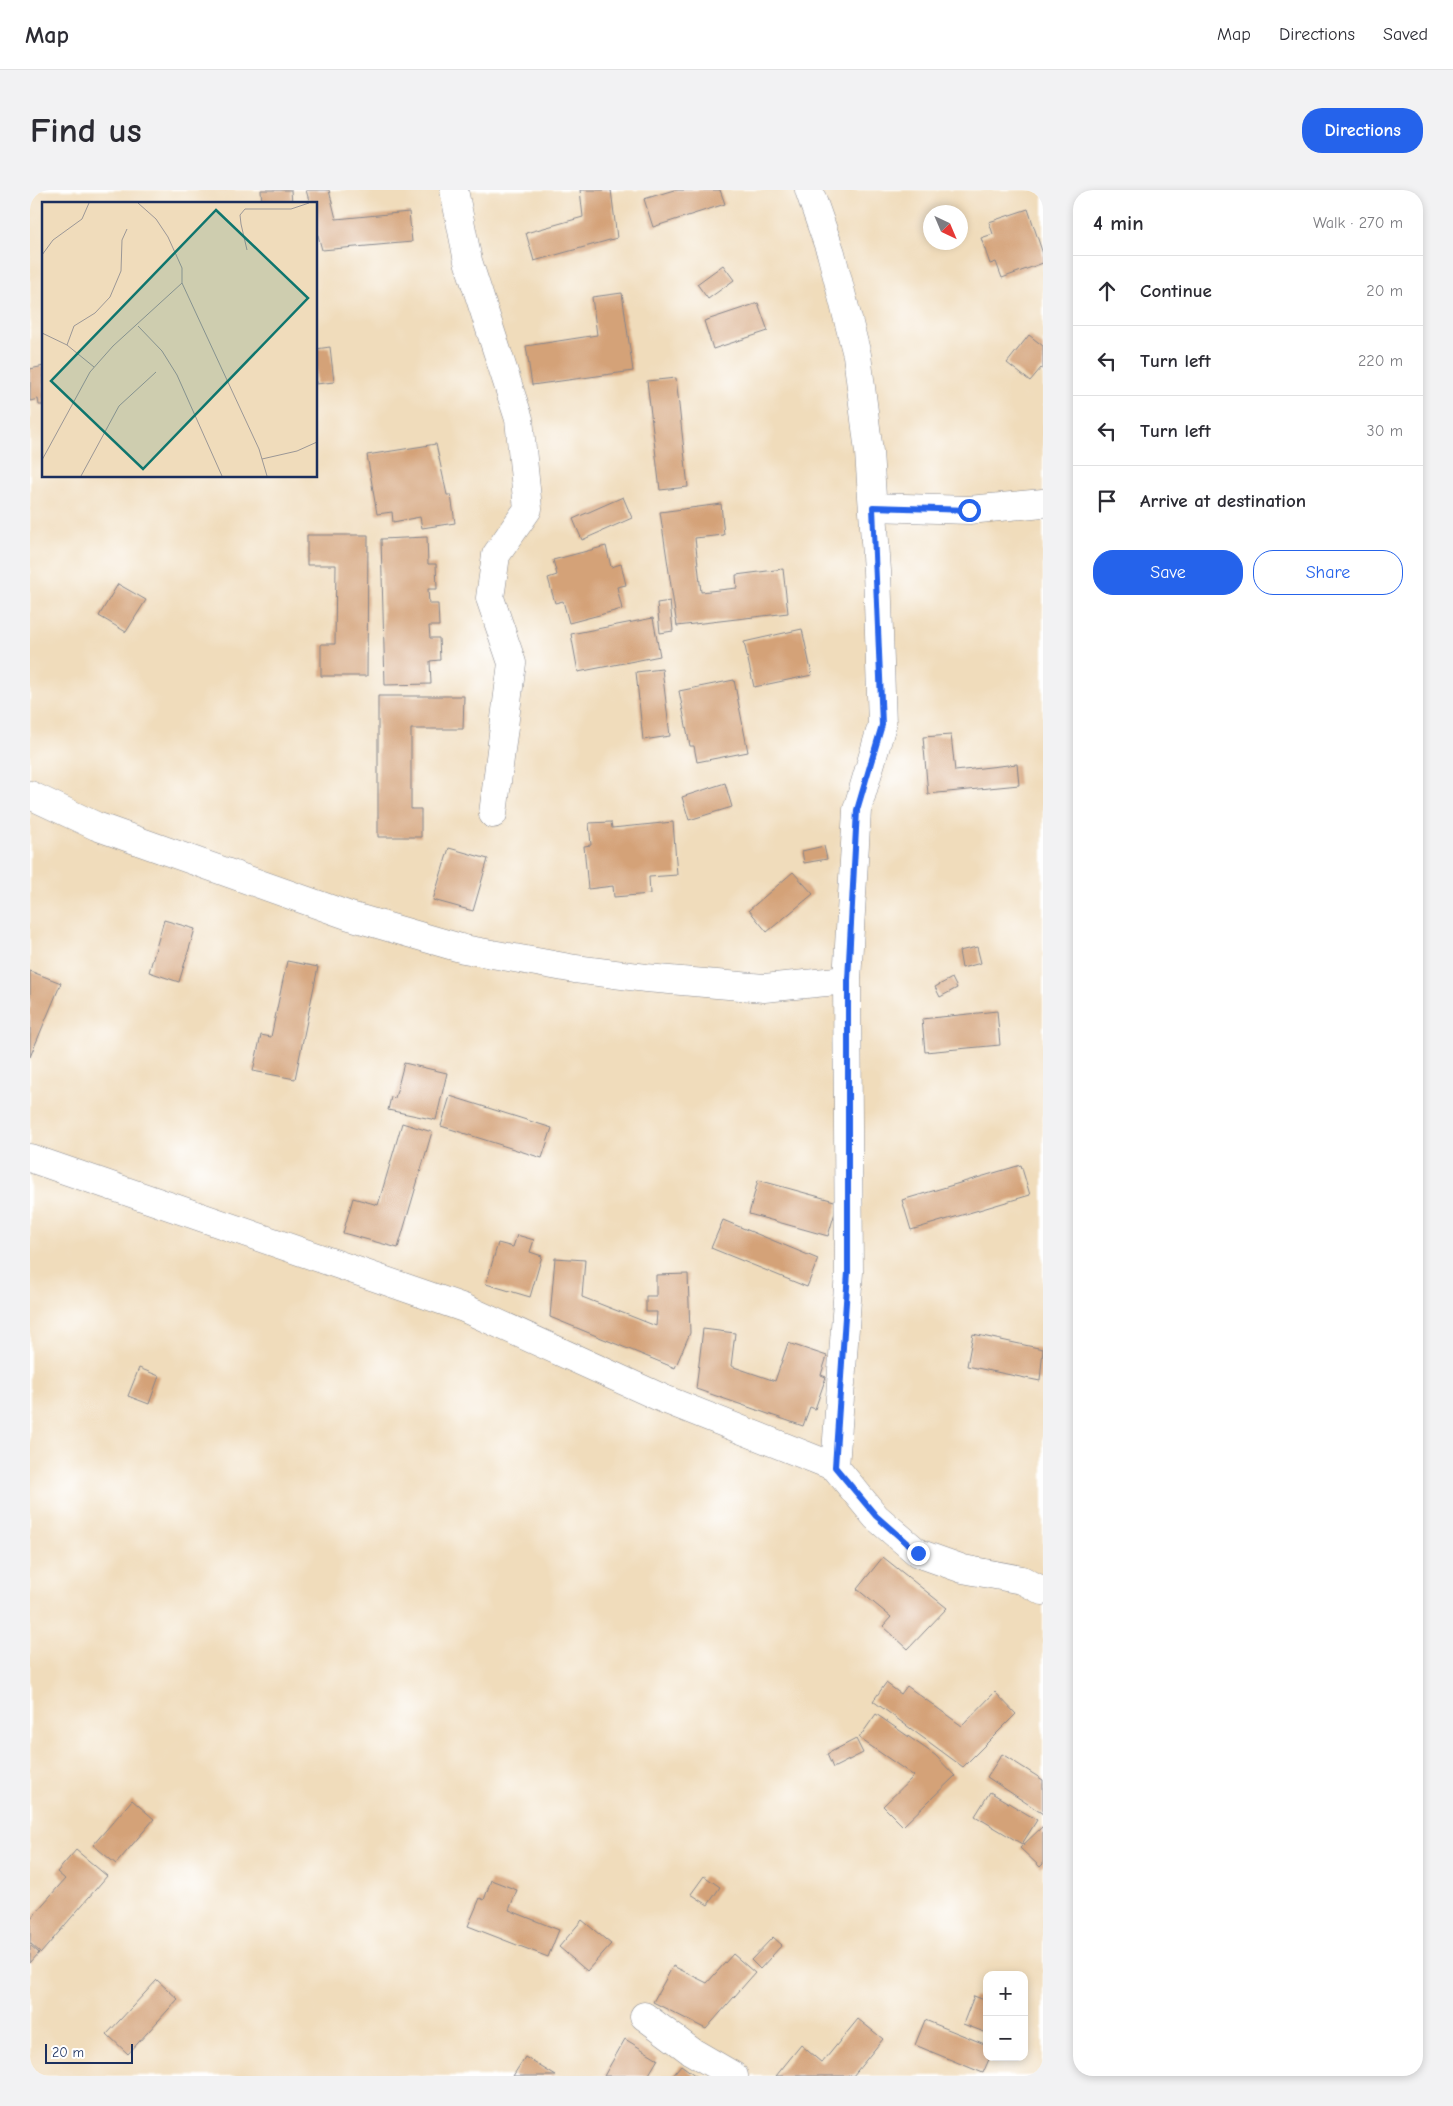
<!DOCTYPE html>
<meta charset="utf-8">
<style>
body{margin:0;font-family:"Comic Neue",sans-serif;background:#f2f2f3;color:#2b2b33}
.controls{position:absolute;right:15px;bottom:15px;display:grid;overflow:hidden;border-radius:10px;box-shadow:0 2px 8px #0003}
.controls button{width:45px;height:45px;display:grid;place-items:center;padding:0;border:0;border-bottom:1px solid #e1e1e2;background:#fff;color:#2b2b33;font:25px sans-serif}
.compass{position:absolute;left:893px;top:15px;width:45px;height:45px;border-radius:50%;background:#fff;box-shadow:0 2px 8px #0003;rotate:136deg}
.scale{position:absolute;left:15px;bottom:12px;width:88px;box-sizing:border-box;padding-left:5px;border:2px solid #1b2f5e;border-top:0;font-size:14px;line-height:18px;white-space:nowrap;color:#1b2f5e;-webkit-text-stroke:4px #fff;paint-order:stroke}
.stop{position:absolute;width:15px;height:15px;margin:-11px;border:4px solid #2563eb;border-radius:50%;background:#fff}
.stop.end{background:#2563eb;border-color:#fff;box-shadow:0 1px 5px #0008}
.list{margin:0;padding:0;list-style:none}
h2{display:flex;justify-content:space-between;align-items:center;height:65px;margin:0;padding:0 20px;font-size:21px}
h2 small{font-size:16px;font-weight:400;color:#7c7c81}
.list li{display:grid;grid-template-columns:32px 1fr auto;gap:15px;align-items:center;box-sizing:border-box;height:70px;padding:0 20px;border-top:1px solid #e1e1e2}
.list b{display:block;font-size:19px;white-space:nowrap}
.list em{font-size:16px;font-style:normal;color:#7c7c81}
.actions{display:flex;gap:10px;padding:15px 20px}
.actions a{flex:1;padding:11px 0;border:1px solid #2563eb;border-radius:20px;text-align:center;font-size:18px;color:#2563eb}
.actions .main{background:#2563eb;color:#fff}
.icon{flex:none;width:28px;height:28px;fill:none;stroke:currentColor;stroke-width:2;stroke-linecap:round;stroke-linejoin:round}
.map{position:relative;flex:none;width:1013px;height:1886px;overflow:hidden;border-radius:20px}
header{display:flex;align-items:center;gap:30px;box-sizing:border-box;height:70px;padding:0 25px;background:#fff;border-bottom:1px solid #e1e1e2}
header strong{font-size:24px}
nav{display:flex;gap:28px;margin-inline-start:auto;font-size:18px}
.intro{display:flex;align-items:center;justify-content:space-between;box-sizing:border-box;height:120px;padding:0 30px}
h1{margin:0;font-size:35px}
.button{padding:12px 22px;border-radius:20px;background:#2563eb;color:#fff;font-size:18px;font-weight:700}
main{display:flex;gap:30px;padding:0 30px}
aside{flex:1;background:#fff;border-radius:20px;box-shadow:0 2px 8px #0003}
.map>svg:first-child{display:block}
.building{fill:#d4a278}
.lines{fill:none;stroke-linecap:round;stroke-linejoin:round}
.minor-casing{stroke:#86868c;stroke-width:29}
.minor{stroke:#fff;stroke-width:28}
.route{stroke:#2563eb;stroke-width:6}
.inset-road{fill:none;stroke:#9b9796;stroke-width:1}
.view{fill:#0f766e;fill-opacity:0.15;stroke:#0f766e;stroke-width:2.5}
.inset-edge{fill:none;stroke:#1b2f5e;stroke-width:2.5}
</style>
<header>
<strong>Map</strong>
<nav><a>Map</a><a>Directions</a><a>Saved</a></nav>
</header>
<div class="intro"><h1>Find us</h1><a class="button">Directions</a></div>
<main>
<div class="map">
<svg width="1013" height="1886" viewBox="0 0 1013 1886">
<rect width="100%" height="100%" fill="#fff"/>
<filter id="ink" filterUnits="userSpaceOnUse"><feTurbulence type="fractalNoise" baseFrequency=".02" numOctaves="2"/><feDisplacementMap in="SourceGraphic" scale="10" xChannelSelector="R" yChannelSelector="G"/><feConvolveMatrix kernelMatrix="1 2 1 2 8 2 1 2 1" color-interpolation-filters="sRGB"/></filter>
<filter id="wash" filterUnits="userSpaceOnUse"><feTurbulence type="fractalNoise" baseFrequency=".0096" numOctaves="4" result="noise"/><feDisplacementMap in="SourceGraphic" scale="20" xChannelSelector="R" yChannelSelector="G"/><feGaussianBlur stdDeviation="1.12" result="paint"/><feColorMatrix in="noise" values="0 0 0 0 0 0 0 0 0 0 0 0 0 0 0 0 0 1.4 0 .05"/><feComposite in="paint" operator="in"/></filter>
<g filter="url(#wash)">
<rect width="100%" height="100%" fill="#f0dcbb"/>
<g id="blocks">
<path class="building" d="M231,0H261L262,14H232Z
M276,0H299L306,29L379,22L382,52L292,60L286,38V14H280Z
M550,0H581L587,48L504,71L496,43L553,27Z
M644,0H690L695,14L623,37L614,9Z
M998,19L1013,64V73L972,88L966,72L960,74L951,48L963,44L959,32Z
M693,75L704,90L678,109L667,94Z
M592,103L603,181L502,195L496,156L567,145L562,107Z
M728,113L738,141L683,159L674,131Z
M999,145L1013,156V180L1011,178L1000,191L977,173Z
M300,157L304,192L286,194V159Z
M14,176V215H9L8,209L0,211V179Z
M646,188L658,297L630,300L617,191Z
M406,254L417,305H421L425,333L392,338L390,327L363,332L362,322L347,324L337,265Z
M593,307L602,328L552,350L543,329Z
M691,314L694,345L665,348L671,402L707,398L706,385L753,379L758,423L647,436L630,322Z
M277,345H338L337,486H291V454H305L306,375H277Z
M397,347L398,374H406L407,399H398L399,414H408L409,436H399L400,448H409L410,470L400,471L401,494L355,495L351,349Z
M576,356L581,377L591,374L596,395L587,397L592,419L539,433L533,411L525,413L518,388L527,385L523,370Z
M88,394L116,410L96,442L69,426Z
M640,411L643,441L630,443L627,413Z
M623,428L630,466L548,482L541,444Z
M772,439L782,485L724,497L714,452Z
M632,479L640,546L613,550L606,482Z
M704,490L718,562L667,572L664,556H660L649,501Z
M348,506H434L433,539H381V619H391V647H348Z
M921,545L925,581L987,574L989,595L898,604L893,547Z
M695,593L702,617L659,630L652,607Z
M581,632L582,638L643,632L647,685L619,687L620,704L584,707L583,696L558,699L554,656L561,655L559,633Z
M794,656L797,669L774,673L772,661Z
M419,658L458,669L443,721L403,710Z
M763,682L783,704L737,742L719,720Z
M134,730L165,739L149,792L119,782Z
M947,757L951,773L932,778L929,761Z
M257,771L288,777L265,889L223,881L231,845L241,847Z
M0,781L31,793L0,867Z
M922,788L927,798L910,807L905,797Z
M967,821L970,855L895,862L892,829Z
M374,873L417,883L406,930L358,920L361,907L365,908Z
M420,906L522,938L512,968L411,936Z
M372,933L402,942L368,1058L313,1043L323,1008L348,1015Z
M991,975L1000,1005L881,1040L872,1010Z
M728,990L808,1012L798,1046L719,1024Z
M693,1030L788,1069L777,1097L681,1058Z
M487,1045L504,1050L500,1062L512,1066L500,1107L456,1094L468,1053L483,1057Z
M525,1068L555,1070L552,1107L626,1136L627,1122H616V1106H626V1085L658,1084L660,1143L645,1178L520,1127Z
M673,1139L705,1143L701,1176L745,1191L758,1153L797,1166L791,1185L796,1187L785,1219L780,1217L773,1236L666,1199Z
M943,1144L1013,1159L1010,1191L937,1176Z
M109,1178L129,1186L119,1214L98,1206Z
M853,1367L917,1418L878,1459L853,1436L861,1427L827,1399Z
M856,1493L871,1504L877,1496L932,1536L965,1502L986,1524L933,1577L843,1511Z
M846,1524L905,1565L925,1586L873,1636L853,1616L884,1586L829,1548Z
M826,1549L833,1563L803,1578L797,1564Z
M972,1564L1013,1590V1624L957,1587Z
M960,1602L1007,1630L992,1654L945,1626Z
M102,1610L124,1629L86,1674L63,1655Z
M1013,1636V1674L1010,1677L990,1658Z
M46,1660L77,1686L11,1763L0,1753V1729L35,1689L27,1682Z
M674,1686L690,1697L678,1715L661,1704Z
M461,1690L487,1700L479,1720L529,1740L518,1767L438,1736L450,1708L454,1710Z
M552,1730L581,1754L557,1781L529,1757Z
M743,1747L752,1755L730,1779L721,1770Z
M0,1755L9,1763L0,1773Z
M703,1764L725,1783L676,1839L623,1812L643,1776L677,1793Z
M127,1790L148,1809L98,1864L77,1844Z
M944,1806L957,1811V1843L933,1834Z
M828,1829L853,1849L823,1886H746L771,1855L792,1873Z
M895,1830L957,1855V1867H960L953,1883L885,1855Z
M595,1849L628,1869L618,1886H574Z
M495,1867L526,1886H483Z
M651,1875L666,1886H642Z"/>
</g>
</g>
<g filter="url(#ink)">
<use href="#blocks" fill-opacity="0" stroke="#86868c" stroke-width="1"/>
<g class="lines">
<defs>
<path id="minor" d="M424,0L438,71L489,229L498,319L466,365L460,408L482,473L463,624
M779,0L801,63L827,165L839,262L847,381L852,535L827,620L817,790L819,1082L805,1277
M843,317L939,320L1013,313
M0,605L66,636L320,726L434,759L545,779L616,788L734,798L817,790
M0,968L434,1118L634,1209L805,1277L846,1327L888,1363L933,1379L992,1390L1013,1401
M614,1826L661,1861L704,1886"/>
</defs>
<use href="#minor" class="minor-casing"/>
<use href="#minor" class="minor"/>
</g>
</g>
<g class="lines" filter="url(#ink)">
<path class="route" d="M888,1363L846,1326L805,1277L818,1082V790L827,620L852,535L843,317L939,320"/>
</g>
<g transform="translate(12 12)">
<rect width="275" height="275" fill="#f0dcbb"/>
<path class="inset-road" d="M96,1L114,17L126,35L140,66V81L217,247L225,274M205,48L199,22L198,13L203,7H249L267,1M0,53L11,38L40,17L47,1M96,124L120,149L135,173L180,274M0,131L25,143L52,165M25,143L32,124L53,111L68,95L79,69L80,38L85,27M220,257L255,249L275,240M0,258L48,170L71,144L140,81M39,274L77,204L114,170"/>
<path class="view" d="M174,8L266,96L101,267L9,179Z"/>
<rect width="275" height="275" class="inset-edge"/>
</g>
</svg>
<div class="controls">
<button>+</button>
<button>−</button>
</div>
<svg class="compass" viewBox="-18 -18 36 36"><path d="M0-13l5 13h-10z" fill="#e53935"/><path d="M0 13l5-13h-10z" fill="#7c7c81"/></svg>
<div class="scale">20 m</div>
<div class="stop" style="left:939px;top:320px"></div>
<div class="stop end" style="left:888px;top:1363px"></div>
</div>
<aside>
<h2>4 min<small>Walk · 270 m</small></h2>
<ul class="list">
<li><svg class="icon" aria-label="ahead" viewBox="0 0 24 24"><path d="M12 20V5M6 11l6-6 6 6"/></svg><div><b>Continue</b></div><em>20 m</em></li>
<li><svg class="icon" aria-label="left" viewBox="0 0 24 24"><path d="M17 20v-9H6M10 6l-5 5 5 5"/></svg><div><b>Turn left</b></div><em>220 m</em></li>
<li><svg class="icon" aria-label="left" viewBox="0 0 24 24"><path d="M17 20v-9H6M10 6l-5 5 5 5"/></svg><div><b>Turn left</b></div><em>30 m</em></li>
<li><svg class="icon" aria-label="arrive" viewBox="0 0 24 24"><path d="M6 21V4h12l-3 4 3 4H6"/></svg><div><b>Arrive at destination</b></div></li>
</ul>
<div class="actions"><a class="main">Save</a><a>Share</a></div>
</aside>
</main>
